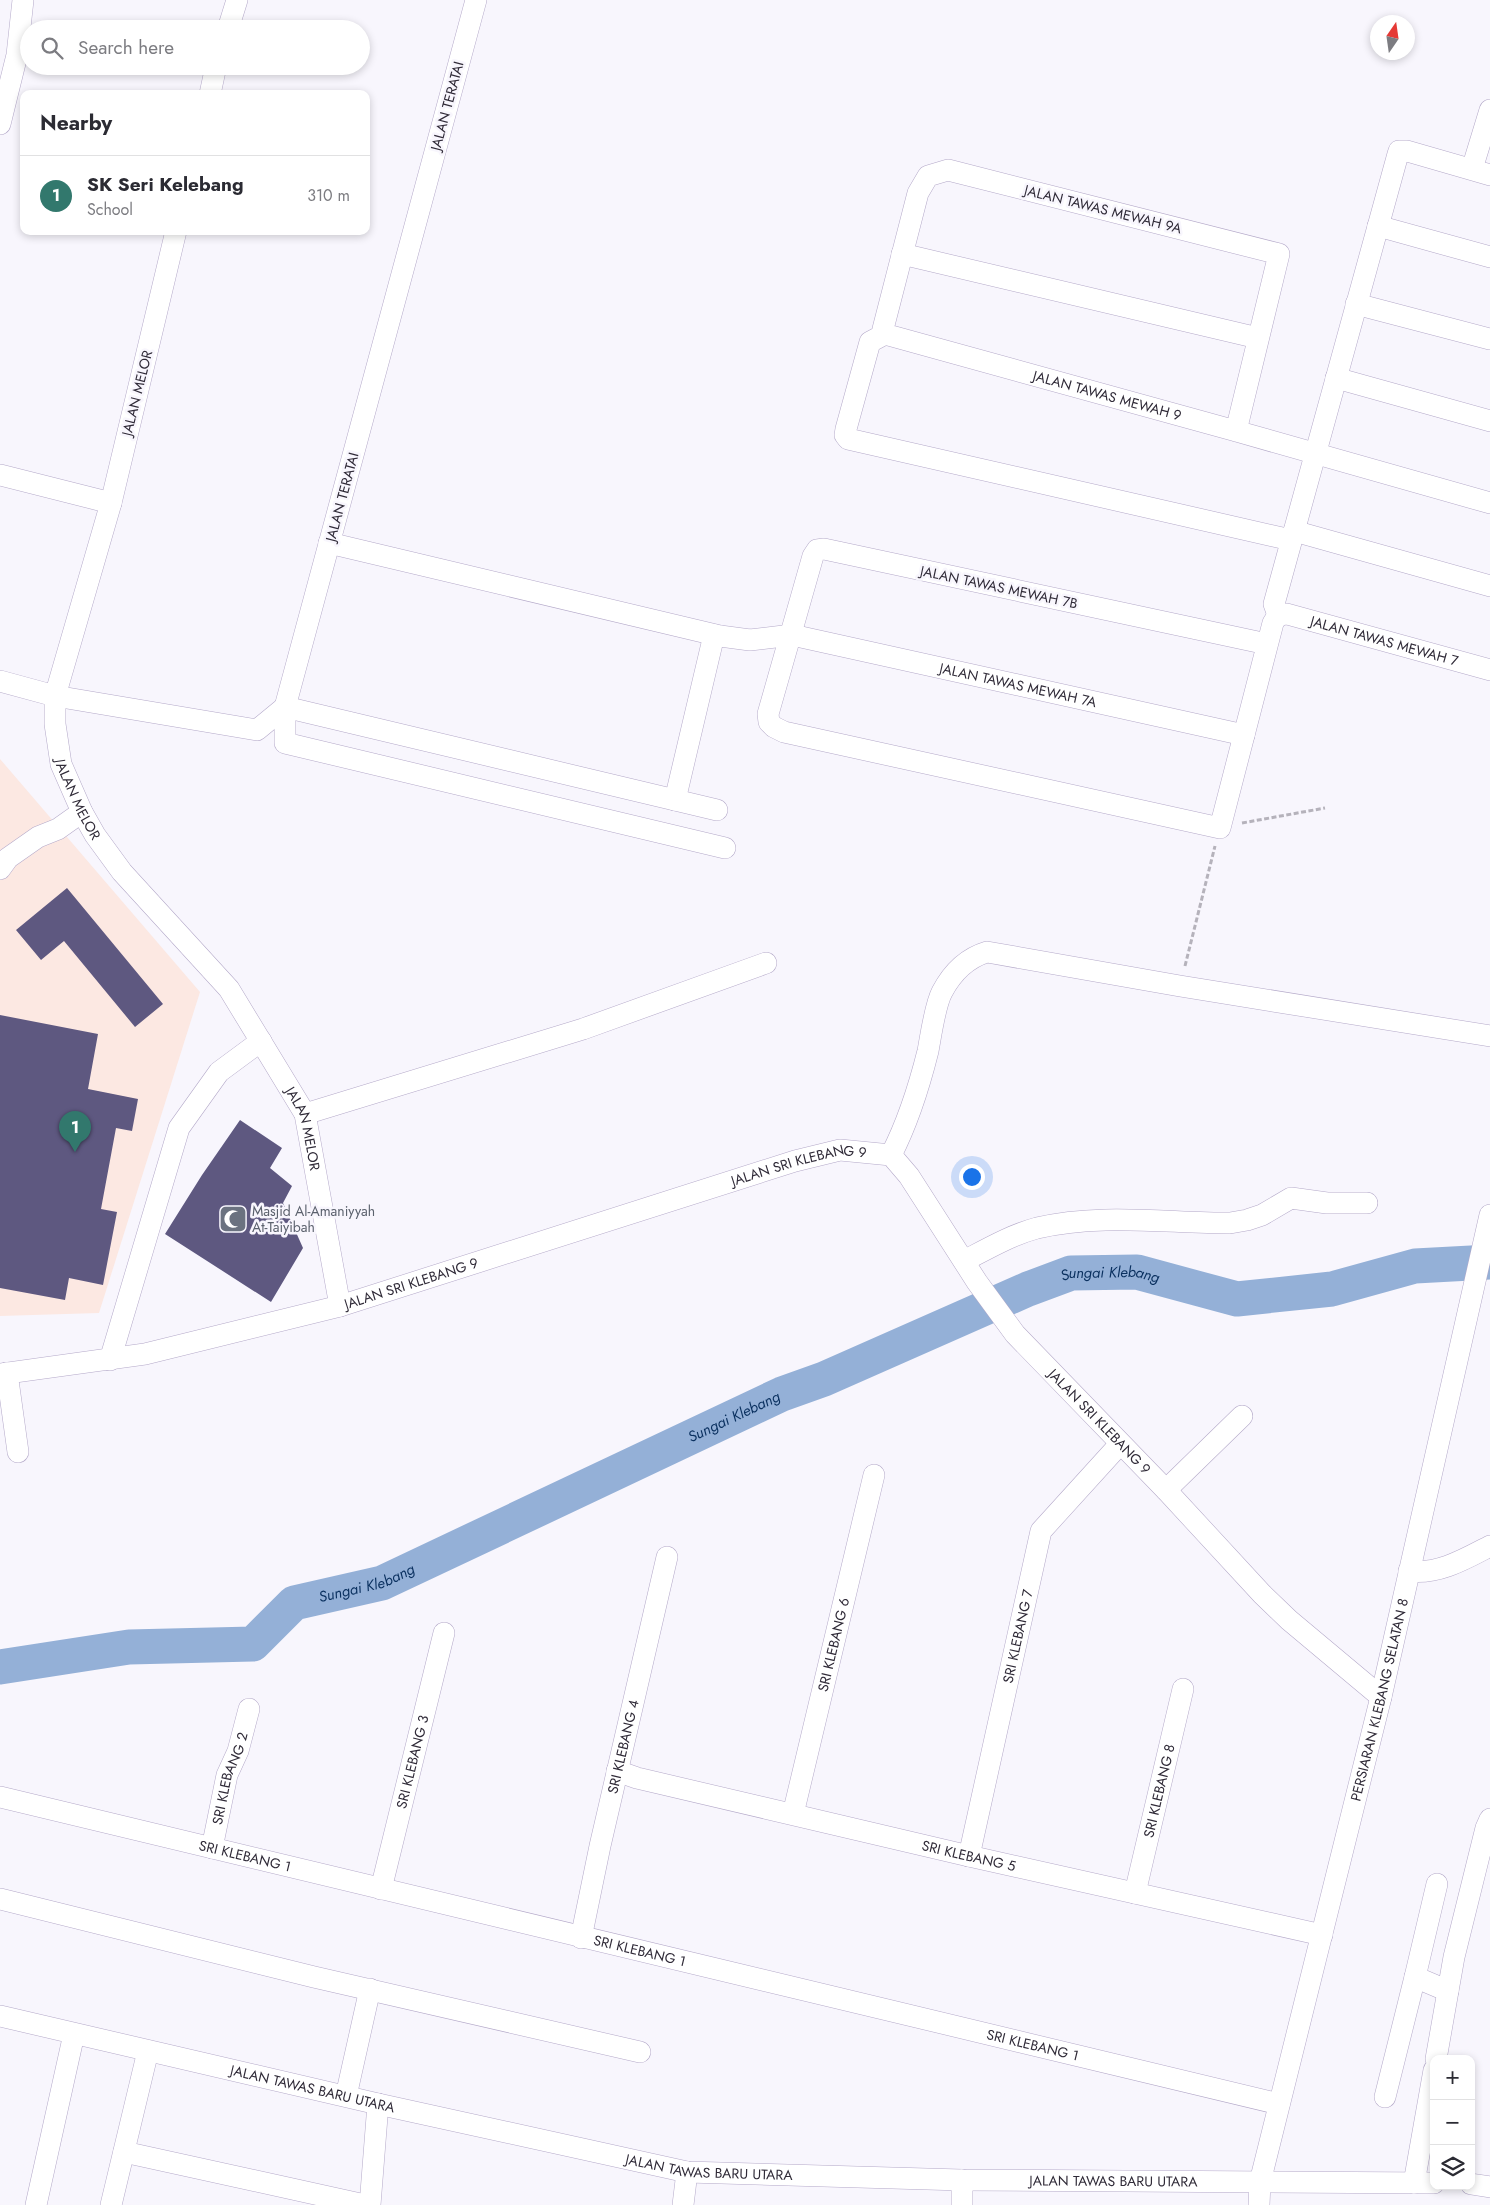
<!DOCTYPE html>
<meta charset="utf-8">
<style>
body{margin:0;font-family:Jost,sans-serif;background:#f2f2f3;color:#2b2b33}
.controls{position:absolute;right:15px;bottom:15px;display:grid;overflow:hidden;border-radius:10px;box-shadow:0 2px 8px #0003}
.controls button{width:45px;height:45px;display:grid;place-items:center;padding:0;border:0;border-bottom:1px solid #e1e1e2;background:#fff;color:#2b2b33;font:25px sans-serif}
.compass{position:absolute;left:1370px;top:15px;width:45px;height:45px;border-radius:50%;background:#fff;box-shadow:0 2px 8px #0003;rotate:13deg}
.you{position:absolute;left:971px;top:1176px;width:18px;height:18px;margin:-12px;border:4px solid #fff;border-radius:50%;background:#1a73e8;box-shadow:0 0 0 8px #1a73e833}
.badge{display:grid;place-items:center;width:32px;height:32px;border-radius:50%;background:#32786d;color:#fff;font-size:16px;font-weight:700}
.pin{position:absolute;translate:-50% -41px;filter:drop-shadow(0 1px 2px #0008)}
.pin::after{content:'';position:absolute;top:26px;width:18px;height:15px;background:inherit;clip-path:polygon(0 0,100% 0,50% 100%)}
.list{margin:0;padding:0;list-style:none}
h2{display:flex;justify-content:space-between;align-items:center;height:65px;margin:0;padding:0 20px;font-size:21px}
h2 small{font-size:16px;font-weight:400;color:#7c7c81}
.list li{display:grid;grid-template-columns:32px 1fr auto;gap:15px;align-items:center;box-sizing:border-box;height:80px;padding:0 20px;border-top:1px solid #e1e1e2}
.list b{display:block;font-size:19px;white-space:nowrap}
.list p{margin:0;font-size:16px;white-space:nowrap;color:#7c7c81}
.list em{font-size:16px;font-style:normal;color:#7c7c81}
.icon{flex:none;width:28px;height:28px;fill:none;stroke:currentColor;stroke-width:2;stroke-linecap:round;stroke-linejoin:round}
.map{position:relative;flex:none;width:1490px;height:2205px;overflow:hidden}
.search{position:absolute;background:#fff;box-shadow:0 2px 8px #0003;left:20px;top:20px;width:350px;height:55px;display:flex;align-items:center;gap:12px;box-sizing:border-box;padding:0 18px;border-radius:28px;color:#7c7c81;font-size:19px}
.panel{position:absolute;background:#fff;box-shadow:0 2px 8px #0003;left:20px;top:90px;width:350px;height:145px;border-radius:10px}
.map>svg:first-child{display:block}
.education{fill:#fce8e2}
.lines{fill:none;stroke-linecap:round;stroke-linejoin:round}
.river{stroke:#94b0d7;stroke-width:35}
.building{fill:#5e5880}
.minor-casing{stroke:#b4a9c9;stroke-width:22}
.path{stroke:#b5b2bb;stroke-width:3;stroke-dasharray:5 2.5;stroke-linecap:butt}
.minor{stroke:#fff;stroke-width:21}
.labels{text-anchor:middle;stroke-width:5;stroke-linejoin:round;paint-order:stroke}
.street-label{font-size:14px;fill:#302b38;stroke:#f8f6fd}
.worship-label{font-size:14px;fill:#5b616d;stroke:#f8f6fd;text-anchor:start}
.water-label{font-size:15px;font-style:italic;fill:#0a305f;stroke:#f8f6fd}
</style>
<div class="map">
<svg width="1490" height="2205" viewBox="0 0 1490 2205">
<rect width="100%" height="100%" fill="#f8f6fd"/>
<path class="education" d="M0,759L200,992L99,1313L0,1316Z"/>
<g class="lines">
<path class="river" id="s1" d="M0,1667L129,1647L253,1644L294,1603L382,1583L782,1394L824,1379L1028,1289L1071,1273L1137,1272L1237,1299L1332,1289L1415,1266L1490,1262"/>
</g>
<path class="building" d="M67,888L163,1004L135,1027L64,941L41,960L16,930Z
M0,1015L98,1034L88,1089L138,1099L132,1131L116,1128L101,1209L117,1212L103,1285L69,1278L65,1300L0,1288Z
M240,1120L282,1148L270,1168L292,1186L283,1203L303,1248L271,1302L165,1234L202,1175Z"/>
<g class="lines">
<defs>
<g id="minor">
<path d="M476,0L285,707V743L725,848"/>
<path d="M228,29L237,0"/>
<path d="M210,94L216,66"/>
<path d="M0,124L17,55L23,0"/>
<path d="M1472,169L1490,110"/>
<path d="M1378,226L1490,257"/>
<path id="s2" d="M176,231L111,503L55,696V724L61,764L82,812L95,835L122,872L229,989L305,1114L340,1306"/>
<path d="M902,254L1258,338"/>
<path d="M1356,304L1490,339"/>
<path d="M885,334L870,342L846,429L845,435L848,439L1291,540"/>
<path d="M1336,378L1490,421"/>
<path id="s3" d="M1236,431L1279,254L948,170L928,176L918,193L883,329L888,335L1236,431L1490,503"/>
<path d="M0,475L111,503"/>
<path d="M1294,531L1490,586"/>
<path id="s4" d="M329,543L720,636L750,640L792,635L1244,735"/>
<path d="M1278,615L1274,604L1398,154L1399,151H1407L1490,175"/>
<path id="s5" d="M1278,615L1287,614L1490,670"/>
<path d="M1267,644L824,549L817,550L813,556L768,714L769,722L774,727L784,732L1220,828L1273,623L1278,615"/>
<path d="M0,681L55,696L257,730L285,707"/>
<path d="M285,707L717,810"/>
<path d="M675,800L714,635"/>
<path d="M0,869L8,858L38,837L58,829L82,812"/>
<path d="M305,1114L583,1029L766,963"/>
<path d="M891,1155C908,1122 919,1087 928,1051C931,1035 935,1005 942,992C952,973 967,958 987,952L1180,986L1490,1036"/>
<path d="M964,1261C987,1249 1011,1235 1037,1228C1100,1213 1166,1223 1230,1223L1247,1220L1262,1215L1291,1198L1327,1203H1367"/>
<path d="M110,1360L179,1128L219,1072L261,1041"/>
<path d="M7,1373L18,1452"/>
<path id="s6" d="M0,1374L145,1354L340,1306L795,1161L840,1150L891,1155L909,1176L977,1282L1015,1334L1166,1490L1262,1594L1289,1620L1381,1697"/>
<path d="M1166,1490L1242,1416"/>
<path d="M1409,1571C1438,1575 1465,1559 1490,1546"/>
<path id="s7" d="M617,1771L637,1778L969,1856L1322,1935"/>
<path id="s8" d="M0,1797L1279,2104"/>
<path id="s9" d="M793,1814L874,1475"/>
<path id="s10" d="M212,1848L227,1775L238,1751L249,1709"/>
<path id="s11" d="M969,1856L1041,1531L1120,1444"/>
<path d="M1437,1884L1415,1977L1448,1991"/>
<path id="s12" d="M381,1889L444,1633"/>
<path id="s13" d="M1135,1893L1183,1689"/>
<path d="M0,1899L314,1977L640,2052"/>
<path id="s14" d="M581,1938L600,1846L667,1557"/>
<path id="s15" d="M0,2016L378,2104L687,2172L962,2180L1434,2183"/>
<path d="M1436,2059L1454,1957L1486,1828L1490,1819"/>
<path d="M346,2096L370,1989"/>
<path d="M1385,2097L1415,1977"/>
<path d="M124,2152L365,2205"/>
<path d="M962,2180V2205"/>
<path d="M1414,2183L1434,2070"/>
<path d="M1471,2184L1490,2187"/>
<path d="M36,2205L74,2034"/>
<path d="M111,2205L148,2051"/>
<path d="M370,2205L378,2104"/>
<path d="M683,2205L687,2172"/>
<path id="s16" d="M1259,2205L1260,2182L1381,1697L1490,1215"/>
</g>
</defs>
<use href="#minor" class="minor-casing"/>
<path class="path" d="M1242,823L1325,808
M1185,966L1215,846"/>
<use href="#minor" class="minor"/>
</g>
<defs>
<symbol id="mosque-square" viewBox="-11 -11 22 22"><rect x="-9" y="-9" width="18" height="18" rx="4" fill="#6b7280" stroke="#f8f6fd"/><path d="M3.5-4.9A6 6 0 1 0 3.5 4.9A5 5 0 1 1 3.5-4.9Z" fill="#fff"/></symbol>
</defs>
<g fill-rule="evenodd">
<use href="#mosque-square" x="217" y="1203" width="32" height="32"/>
</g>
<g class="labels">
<g class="street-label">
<text transform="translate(447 106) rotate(-75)" y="5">JALAN TERATAI</text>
<text transform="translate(1103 209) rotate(14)" y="5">JALAN TAWAS MEWAH 9A</text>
<text transform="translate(137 393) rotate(-76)" y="5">JALAN MELOR</text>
<text dy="5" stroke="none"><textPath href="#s3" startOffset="940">JALAN TAWAS MEWAH 9</textPath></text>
<text transform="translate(342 497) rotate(-75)" y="5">JALAN TERATAI</text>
<text transform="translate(999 587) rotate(12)" y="5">JALAN TAWAS MEWAH 7B</text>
<text dy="5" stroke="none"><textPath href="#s5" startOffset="110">JALAN TAWAS MEWAH 7</textPath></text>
<text dy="5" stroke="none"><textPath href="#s4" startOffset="706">JALAN TAWAS MEWAH 7A</textPath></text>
<text dy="5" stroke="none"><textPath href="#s2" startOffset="588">JALAN MELOR</textPath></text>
<text dy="5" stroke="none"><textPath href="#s2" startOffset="992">JALAN MELOR</textPath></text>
<text dy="5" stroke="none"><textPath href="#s6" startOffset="828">JALAN SRI KLEBANG 9</textPath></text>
<text dy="5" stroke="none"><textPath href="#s6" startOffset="422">JALAN SRI KLEBANG 9</textPath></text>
<text dy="5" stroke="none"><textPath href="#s6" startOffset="1262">JALAN SRI KLEBANG 9</textPath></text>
<text dy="5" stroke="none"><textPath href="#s11" startOffset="225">SRI KLEBANG 7</textPath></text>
<text dy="5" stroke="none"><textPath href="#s9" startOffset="174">SRI KLEBANG 6</textPath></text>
<text dy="5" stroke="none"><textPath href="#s16" startOffset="520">PERSIARAN KLEBANG SELATAN 8</textPath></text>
<text dy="5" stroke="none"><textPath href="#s14" startOffset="196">SRI KLEBANG 4</textPath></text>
<text dy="5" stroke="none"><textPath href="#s12" startOffset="131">SRI KLEBANG 3</textPath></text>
<text dy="5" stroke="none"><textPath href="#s10" startOffset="72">SRI KLEBANG 2</textPath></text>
<text dy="5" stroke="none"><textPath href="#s13" startOffset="105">SRI KLEBANG 8</textPath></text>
<text dy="5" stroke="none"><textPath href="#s7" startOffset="362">SRI KLEBANG 5</textPath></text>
<text dy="5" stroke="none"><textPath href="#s8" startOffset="252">SRI KLEBANG 1</textPath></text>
<text dy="5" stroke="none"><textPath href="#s8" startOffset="658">SRI KLEBANG 1</textPath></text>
<text dy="5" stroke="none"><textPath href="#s8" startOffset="1062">SRI KLEBANG 1</textPath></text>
<text dy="5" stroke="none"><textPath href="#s15" startOffset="321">JALAN TAWAS BARU UTARA</textPath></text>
<text dy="5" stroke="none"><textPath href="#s15" startOffset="726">JALAN TAWAS BARU UTARA</textPath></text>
<text dy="5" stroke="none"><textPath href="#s15" startOffset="1131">JALAN TAWAS BARU UTARA</textPath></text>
</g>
<g class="worship-label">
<text x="252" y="1216">Masjid Al-Amaniyyah<tspan x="252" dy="16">At-Taiyibah</tspan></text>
</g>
<g class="water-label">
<text dy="5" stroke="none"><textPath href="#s1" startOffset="1198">Sungai Klebang</textPath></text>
<text dy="5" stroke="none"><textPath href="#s1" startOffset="792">Sungai Klebang</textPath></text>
<text dy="5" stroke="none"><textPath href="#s1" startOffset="388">Sungai Klebang</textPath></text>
</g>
</g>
</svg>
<div class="controls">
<button>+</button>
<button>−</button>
<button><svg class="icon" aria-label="layers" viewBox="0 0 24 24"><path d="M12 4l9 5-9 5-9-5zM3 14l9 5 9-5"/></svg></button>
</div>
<svg class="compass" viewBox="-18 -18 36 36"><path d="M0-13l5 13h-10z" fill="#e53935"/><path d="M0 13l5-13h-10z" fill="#7c7c81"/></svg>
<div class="you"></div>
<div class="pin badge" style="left:75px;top:1152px">1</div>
<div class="search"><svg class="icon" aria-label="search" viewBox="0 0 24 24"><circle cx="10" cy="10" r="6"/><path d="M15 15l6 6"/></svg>Search here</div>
<section class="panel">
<h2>Nearby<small></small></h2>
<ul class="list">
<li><span class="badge">1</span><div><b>SK Seri Kelebang</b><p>School</p></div><em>310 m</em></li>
</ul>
</section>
</div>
